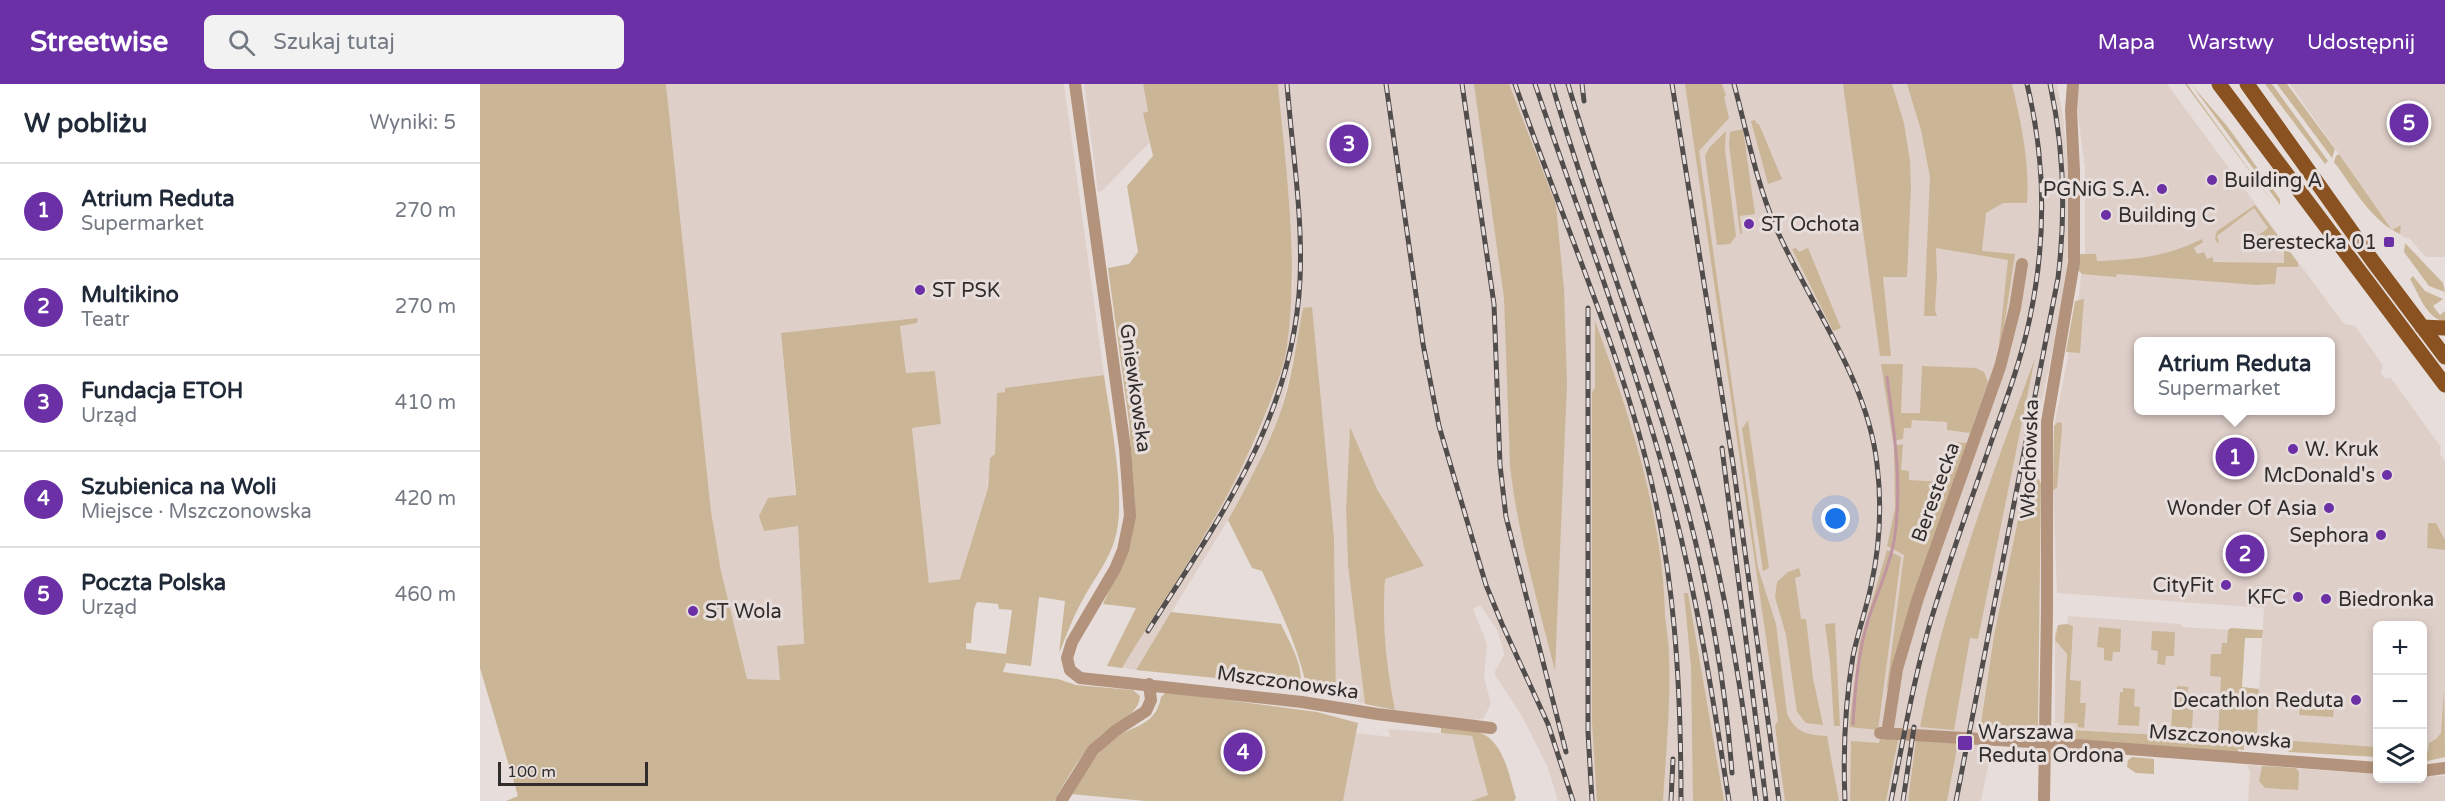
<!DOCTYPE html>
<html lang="pl">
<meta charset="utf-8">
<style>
body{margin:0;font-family:"Varela Round",sans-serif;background:#f2f2f3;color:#1f2937}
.controls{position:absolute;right:18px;bottom:18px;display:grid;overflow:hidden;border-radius:9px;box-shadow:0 3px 9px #0003}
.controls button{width:54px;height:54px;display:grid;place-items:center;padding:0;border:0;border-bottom:2px solid #e0e1e3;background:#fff;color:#1f2937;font:30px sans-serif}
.scale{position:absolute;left:18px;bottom:15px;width:150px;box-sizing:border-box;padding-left:6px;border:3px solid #302d2c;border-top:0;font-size:16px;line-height:21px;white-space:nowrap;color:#302d2c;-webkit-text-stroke:4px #e7dedb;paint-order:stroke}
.you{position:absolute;left:1356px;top:435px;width:21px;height:21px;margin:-15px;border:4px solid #fff;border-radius:50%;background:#1a73e8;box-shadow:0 0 0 9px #1a73e833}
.badge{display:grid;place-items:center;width:39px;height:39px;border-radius:50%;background:#6c30a6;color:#fff;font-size:20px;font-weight:700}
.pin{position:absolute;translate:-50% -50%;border:3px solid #fff;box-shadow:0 2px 6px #0006}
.popup{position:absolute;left:1654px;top:253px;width:201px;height:78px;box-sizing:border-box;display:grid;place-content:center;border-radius:9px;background:#fff;filter:drop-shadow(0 2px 4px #0005);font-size:20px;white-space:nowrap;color:#747a83}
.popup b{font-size:22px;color:#1f2937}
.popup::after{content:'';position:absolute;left:50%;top:100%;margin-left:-12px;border:12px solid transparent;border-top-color:#fff}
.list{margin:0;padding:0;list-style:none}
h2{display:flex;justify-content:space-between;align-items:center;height:78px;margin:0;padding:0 24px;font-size:26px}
h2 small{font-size:20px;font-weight:400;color:#747a83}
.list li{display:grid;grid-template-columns:39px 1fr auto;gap:18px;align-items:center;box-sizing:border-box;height:96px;padding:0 24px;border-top:2px solid #e0e1e3}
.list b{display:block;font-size:22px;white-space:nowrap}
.list p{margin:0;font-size:20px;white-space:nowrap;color:#747a83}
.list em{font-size:20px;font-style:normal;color:#747a83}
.icon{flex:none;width:33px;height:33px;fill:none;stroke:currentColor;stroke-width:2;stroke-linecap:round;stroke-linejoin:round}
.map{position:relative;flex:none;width:1965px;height:717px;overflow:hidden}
header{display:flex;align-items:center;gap:36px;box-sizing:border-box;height:84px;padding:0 30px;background:#6c30a6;color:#fff}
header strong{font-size:28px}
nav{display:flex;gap:33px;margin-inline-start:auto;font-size:21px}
.search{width:420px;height:54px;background:#f2f2f3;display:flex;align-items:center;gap:15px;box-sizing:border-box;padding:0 21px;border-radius:9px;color:#747a83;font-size:22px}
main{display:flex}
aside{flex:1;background:#fff}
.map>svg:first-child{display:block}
.built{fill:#dfcfc9;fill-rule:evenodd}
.green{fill:#cab697;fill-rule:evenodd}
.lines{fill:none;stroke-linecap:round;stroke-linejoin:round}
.stream{stroke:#c095a0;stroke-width:3}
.minor{stroke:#b3937b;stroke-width:12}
.primary{stroke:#895220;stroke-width:15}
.rail-casing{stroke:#514d4c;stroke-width:5}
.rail{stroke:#e7dedb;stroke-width:3;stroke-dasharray:9;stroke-linecap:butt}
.poi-dot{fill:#6c30a6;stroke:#e7dedb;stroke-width:2}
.labels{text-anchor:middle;stroke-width:6;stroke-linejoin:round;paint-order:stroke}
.poi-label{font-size:20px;fill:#302d2c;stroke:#e7dedb;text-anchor:start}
.street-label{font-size:20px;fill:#302d2c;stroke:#e7dedb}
</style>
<header>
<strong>Streetwise</strong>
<div class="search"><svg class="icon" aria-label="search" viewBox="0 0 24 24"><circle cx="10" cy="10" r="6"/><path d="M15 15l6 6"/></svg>Szukaj tutaj</div>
<nav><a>Mapa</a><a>Warstwy</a><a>Udostępnij</a></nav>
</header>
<main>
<aside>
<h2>W pobliżu<small>Wyniki: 5</small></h2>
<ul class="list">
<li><span class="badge">1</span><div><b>Atrium Reduta</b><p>Supermarket</p></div><em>270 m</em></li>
<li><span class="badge">2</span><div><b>Multikino</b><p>Teatr</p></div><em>270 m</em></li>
<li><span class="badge">3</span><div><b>Fundacja ETOH</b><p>Urząd</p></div><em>410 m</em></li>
<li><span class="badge">4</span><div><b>Szubienica na Woli</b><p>Miejsce · Mszczonowska</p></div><em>420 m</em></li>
<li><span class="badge">5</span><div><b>Poczta Polska</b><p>Urząd</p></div><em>460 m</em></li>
</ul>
</aside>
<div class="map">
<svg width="1965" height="717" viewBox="0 0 1965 717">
<rect width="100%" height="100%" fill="#e7dedb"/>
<path class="built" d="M186,0H584L624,291L526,304L525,308L517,309L515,370L507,399L508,404L480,495L449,499L432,344L461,340L455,287L426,289L420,242L301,250L318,442L324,560L300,596L268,595L226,717L241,487L231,427Z
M604,0H663L668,29L664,30L670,58L622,107L618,108Z
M798,0H1577L1583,32L1589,93L1588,170L1581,225L1514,551L1497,661L1512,662L1501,717H1078L1068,684L1043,634L1014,589L1024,571L1023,565L1017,546L1000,521L993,525L1007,560L1004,593L1011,620L1003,635L989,636L915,626L905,579L902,532L905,495L944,482L897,405L870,345L866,425L868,482L885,620L856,612L854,453L823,224L815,268L800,330L776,385L748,436L656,586L642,584L736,431L777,354L799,295L813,202Z
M1598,0H1687L1864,240L1875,242L1903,281L1901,289L1904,294H1911L1961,363L1960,370L1965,377V670L1943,673L1942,542H1898L1897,670L1776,660L1784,524L1577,509L1573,406L1574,342L1596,234L1603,177H1605V84L1595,10ZM1659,258H1851V326H1659Z
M1810,0H1965V173H1946L1928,153L1927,155L1920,150L1921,141L1912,146Z
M1588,532L1701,540L1702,543L1751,546L1744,652L1730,651L1729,654L1592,646V643L1580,642V639H1575V548L1578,541L1587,540Z
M909,645L992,652L1009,711L991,717H863L876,649L910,653Z
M1767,681L1897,690L1898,694L1965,692V717H1768L1770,688Z"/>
<path class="green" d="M0,0H186L231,427L241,487L267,595L300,596L297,562L324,560L318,442L284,447L279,432L288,414L316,411L301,249L438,234L437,239L420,242L426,289L455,287L461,340L432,344L449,499L480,495L508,404L510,374L515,370L517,309L525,308V304L624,291C630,335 647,414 635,455C628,479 612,497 601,519C592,535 586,553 579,569L585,517L559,513L551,582L526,579L523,588L578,595L596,601L653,606L660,612C659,631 634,640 621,651C601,668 587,695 574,717H26L38,712L0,584ZM497,518L518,520L519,525L532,526L526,570L486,565V559H491L494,525Z
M663,0H798C806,87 819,176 807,262C804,283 796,303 788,323C753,416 694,499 642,584L627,582L656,524L623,520L651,457L655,421L649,338L628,184L649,180L658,168L647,102L673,72L663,29L668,28Z
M994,0H1029L1076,121L1084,205L1087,300L1075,587C1058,519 1038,452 1030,382L1024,214Z
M1205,0H1242L1246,12L1244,13L1249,34L1219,67L1278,484L1296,540L1307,629C1315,649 1328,651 1347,652L1359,717H1305L1295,642L1298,636Z
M1363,0H1412L1424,39L1430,77L1431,104L1427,193H1403L1411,272H1400Z
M1427,0H1532C1541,38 1550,79 1547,119H1523L1506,129L1502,167L1535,170L1520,269L1519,260L1528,176L1456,164L1457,194L1455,226L1457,232H1444L1450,93L1441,46Z
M1705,0H1707L1799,127Z
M1711,0L1747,42L1800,115V121Z
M1785,0H1792L1848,77L1845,80Z
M1797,0H1807L1855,65L1852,74Z
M1275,36L1277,40H1279L1302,95L1288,100L1271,37Z
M1263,45L1275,130L1260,132L1262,149L1260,150L1249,60L1250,48Z
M1246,47L1245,66L1256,152L1250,160L1237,161L1225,72L1229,64Z
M1859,70L1912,146L1921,141L1920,150C1891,137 1873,103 1854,78L1856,72Z
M1775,121L1818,179V183H1797L1795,200L1776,201L1637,190L1636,193L1602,190L1598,186L1600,170H1616L1617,177C1655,176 1688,172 1722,155L1723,158L1714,164L1717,170L1724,168L1727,175L1733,173V178L1804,179V164L1800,163L1801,156L1790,155V163L1784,166L1776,164L1775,158H1770V163H1763L1788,144L1774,124L1737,152L1739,158L1737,159L1735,154L1737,147Z
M1925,159L1963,199L1965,208L1949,202L1924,168Z
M1316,164L1319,168L1328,164L1361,244L1353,247L1312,165Z
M1933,192L1945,207L1963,215L1953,222L1960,231L1965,227V238C1946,234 1939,210 1930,195Z
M1604,215L1600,269L1586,268L1595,217Z
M832,223L854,453L856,612L828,609C819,565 801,527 782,487L772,484L748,436C767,402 785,369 799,332C812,298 816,259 823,224Z
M1115,237C1149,328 1183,432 1185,530C1186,544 1189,557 1189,571C1191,620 1186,668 1183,717H1117L1112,638V308L1115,304Z
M1555,274L1498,555L1490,554L1474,646L1440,643C1464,516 1511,395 1555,274Z
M1401,280H1423L1421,329H1440L1442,282L1496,284L1504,288L1508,298L1490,349L1467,346V338L1432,336L1431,344H1424L1423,355L1413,357Z
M1268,336L1289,484L1283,487L1262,345Z
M1578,338L1582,339V343L1577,404L1573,406L1574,342Z
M870,343L897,405L944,482L905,495C902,542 906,580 915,626L885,620L868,482L866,425Z
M1474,358L1487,359L1433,512L1406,609L1424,471L1407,462L1415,424L1414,362L1423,360L1421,386L1429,387V396L1464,398L1465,389H1472Z
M1553,393L1559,395L1561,400L1558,646L1500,645L1514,551L1542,416Z
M1948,439H1956L1965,456V466L1947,464Z
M1407,466L1421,473L1398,646L1369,643L1379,561Z
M1319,484L1321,492L1315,494L1321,535H1326L1333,594L1343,641L1326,639L1317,628L1306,551L1295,513L1297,498L1308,488Z
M1204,509H1208L1244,717H1213L1211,584Z
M691,528L801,540C809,558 829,588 817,608L805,605V601L656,586Z
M1355,539L1360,642H1354L1350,578L1345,540Z
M1587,540L1593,542L1590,596L1601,597L1600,619H1606L1604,644L1598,643L1597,639H1584L1587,570L1575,556L1578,541Z
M1619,543L1641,545L1640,568H1633L1632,577L1624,576V564L1617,563Z
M1751,544L1783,546L1782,554H1765L1762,603L1779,605L1777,649H1780V654L1738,651L1741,593L1730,592L1731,570H1741L1742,559H1747L1748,546Z
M1672,547L1695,548L1694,572H1686L1685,581L1677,580L1678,567L1671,566Z
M1697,602L1708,603L1707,625L1713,626L1712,646L1691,645L1693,611H1696Z
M1643,604L1655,605L1654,622L1660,623L1659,642L1638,641L1640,608H1643Z
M1964,606L1965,673L1943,678V667H1948L1949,659L1956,655L1961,649Z
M686,608L837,628L878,639L863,717H665L591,710C601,695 611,677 624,663C645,640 675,647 681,613Z
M1821,611L1855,613L1853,633L1819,631Z
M961,644C973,645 986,645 998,648C1024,656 1029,692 1036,714L1034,717H991L1008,711L992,652L961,649Z
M1592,646L1764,656V666L1758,665V669L1592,658Z
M1400,655L1418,656L1406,717H1370L1371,657L1399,659Z
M1436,656L1478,659L1467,717H1428Z
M1800,656L1897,663V673L1809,668L1800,662Z
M1652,673L1674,675V690L1656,689L1647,683L1648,676Z
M1782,682L1816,684L1819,688L1818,706L1785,704L1779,697Z"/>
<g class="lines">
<path class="stream" d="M1373,640C1375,604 1378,570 1388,536C1397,509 1409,485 1414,457C1423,403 1414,347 1407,293"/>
<path class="minor" d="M595,0L645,364L650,432L643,466L635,485L592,558L587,574L590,586L600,594L822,618L897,630L1011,644
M1400,649L1583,660L1898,684
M1407,650L1417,585L1438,514L1520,283L1535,224L1542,180
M1942,687L1965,684
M581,717L613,666L635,647L666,627L671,616L669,600
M1564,717L1567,524V338L1594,178V87L1591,26L1593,0"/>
<path class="primary" d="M1739,0L1965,301
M1767,0L1892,176L1965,273
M1942,243L1965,244"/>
<defs>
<path id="rail" d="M906,0L943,260L959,342L1006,501L1022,540L1068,640L1093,717
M982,0L1014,220L1020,381L1026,433L1086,668
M1035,0C1078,125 1133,247 1166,376C1195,488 1201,602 1201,717
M1055,0C1101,136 1153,271 1190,410C1217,511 1233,614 1249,717
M1072,0C1103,108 1144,213 1177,320C1215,439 1243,564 1252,689
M1088,0C1128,135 1180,266 1217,401C1246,504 1262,611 1276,717
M1102,0L1104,17
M1192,0L1253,380L1299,717
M1254,0C1267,48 1276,98 1296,144C1330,221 1387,294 1397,380C1402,421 1400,462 1391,502C1386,526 1378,548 1373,572C1365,619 1363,669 1365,717
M1108,224V648L1112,717
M1242,364L1286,717
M668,547C739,434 813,335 820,196C823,131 812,65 807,0
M1191,717L1193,675
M1411,717C1424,652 1435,586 1455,523C1474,463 1495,405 1515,347C1528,311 1541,275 1549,238C1566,160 1566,78 1547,0
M1423,717L1434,643
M1476,717L1578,194C1586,129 1584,64 1570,0"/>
</defs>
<use href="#rail" class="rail-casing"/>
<use href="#rail" class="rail"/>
</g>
<g class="poi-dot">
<circle cx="1732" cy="96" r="6"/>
<circle cx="1682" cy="105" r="6"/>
<circle cx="1626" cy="131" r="6"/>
<circle cx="1269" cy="140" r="6"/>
<rect x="1903" y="152" width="12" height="12" rx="3"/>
<circle cx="440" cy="206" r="6"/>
<circle cx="1813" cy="365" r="6"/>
<circle cx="1907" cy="391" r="6"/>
<circle cx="1849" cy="424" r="6"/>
<circle cx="1901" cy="451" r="6"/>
<circle cx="1746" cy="501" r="6"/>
<circle cx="1818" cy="513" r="6"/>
<circle cx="1846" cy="515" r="6"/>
<circle cx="213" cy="527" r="6"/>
<circle cx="1876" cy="616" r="6"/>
<rect x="1477" y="651" width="16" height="16" rx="3"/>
</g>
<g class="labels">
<g class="poi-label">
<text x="1744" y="103">Building A</text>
<text x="1670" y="112" text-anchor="end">PGNiG S.A.</text>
<text x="1638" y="138">Building C</text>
<text x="1281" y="147">ST Ochota</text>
<text x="1897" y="165" text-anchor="end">Berestecka 01</text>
<text x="452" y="213">ST PSK</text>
<text x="1825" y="372">W. Kruk</text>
<text x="1895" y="398" text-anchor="end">McDonald's</text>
<text x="1837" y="431" text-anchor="end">Wonder Of Asia</text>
<text x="1889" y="458" text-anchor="end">Sephora</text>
<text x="1734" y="508" text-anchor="end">CityFit</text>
<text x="1806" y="520" text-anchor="end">KFC</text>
<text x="1858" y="522">Biedronka</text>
<text x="225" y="534">ST Wola</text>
<text x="1864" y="623" text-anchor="end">Decathlon Reduta</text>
<text x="1498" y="655">Warszawa<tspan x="1498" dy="23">Reduta Ordona</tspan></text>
</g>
<g class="street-label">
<text transform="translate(656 304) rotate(82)" y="7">Gniewkowska</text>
<text transform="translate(1549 375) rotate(-88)" y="7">Włochowska</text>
<text transform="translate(1455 408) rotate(-70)" y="7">Berestecka</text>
<text transform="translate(808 598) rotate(8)" y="7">Mszczonowska</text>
<text transform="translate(1740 652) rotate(4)" y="7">Mszczonowska</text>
</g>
</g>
</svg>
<div class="controls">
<button>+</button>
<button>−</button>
<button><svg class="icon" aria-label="layers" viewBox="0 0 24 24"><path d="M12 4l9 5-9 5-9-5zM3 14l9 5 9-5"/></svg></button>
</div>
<div class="scale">100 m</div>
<div class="you"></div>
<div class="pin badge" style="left:1755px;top:373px">1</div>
<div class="popup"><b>Atrium Reduta</b>Supermarket</div>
<div class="pin badge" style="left:1765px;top:470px">2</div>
<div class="pin badge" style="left:869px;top:60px">3</div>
<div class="pin badge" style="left:763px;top:668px">4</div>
<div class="pin badge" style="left:1929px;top:39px">5</div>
</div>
</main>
